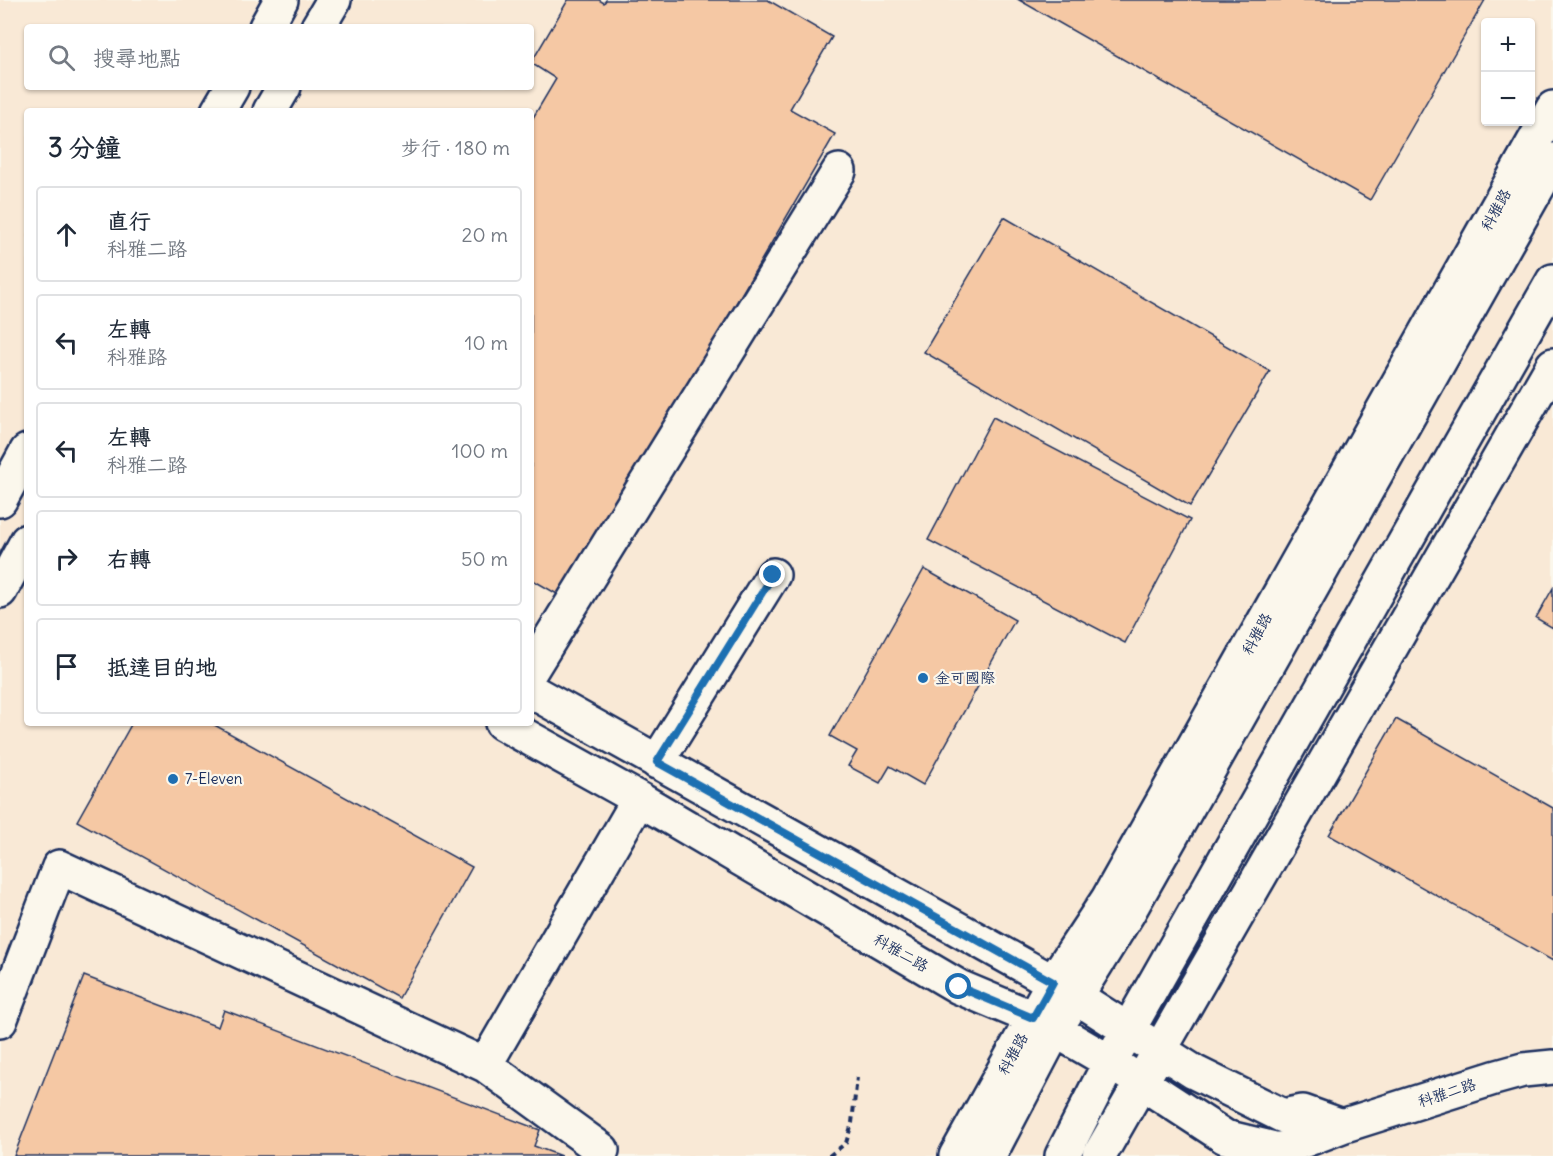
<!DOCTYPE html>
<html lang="zh-TW">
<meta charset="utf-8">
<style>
body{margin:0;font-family:Delius,"LXGW WenKai TC",sans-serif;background:#f6f6f7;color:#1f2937}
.controls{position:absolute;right:18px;top:18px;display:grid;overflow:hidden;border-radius:6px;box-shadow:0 2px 4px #0004}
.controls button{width:54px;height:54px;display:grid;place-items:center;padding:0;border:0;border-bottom:2px solid #e0e1e3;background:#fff;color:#1f2937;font:30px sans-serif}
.stop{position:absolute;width:18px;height:18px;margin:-14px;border:4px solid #1f6fb2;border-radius:50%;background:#fff}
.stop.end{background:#1f6fb2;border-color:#fff;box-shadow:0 2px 6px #0008}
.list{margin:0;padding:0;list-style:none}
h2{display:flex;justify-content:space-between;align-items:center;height:78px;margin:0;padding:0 24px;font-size:26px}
h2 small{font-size:20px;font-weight:400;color:#747a83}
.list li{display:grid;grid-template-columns:39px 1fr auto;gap:18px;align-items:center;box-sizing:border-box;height:96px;margin:0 12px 12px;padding:0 12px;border:2px solid #e0e1e3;border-radius:6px}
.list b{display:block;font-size:22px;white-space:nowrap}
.list p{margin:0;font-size:20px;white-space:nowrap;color:#747a83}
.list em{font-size:20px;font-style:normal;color:#747a83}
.icon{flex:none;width:33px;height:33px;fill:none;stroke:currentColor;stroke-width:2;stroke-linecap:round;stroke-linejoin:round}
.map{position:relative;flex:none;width:1553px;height:1156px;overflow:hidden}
.search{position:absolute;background:#fff;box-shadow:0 2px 4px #0004;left:24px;top:24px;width:510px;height:66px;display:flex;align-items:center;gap:15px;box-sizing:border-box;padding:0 21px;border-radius:6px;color:#747a83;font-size:22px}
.panel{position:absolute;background:#fff;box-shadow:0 2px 4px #0004;left:24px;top:108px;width:510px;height:618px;border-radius:6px}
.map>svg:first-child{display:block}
.built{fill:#f9e9d6;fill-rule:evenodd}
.building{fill:#f5c8a4;stroke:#1b2f5e;stroke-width:1.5}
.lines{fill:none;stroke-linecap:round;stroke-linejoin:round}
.minor-casing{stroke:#1b2f5e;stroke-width:38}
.path{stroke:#1b2f5e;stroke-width:4;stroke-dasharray:6 4.5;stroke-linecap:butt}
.minor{stroke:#fbf7ec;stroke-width:33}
.route{stroke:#1f6fb2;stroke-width:8}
.poi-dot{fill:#1f6fb2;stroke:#fbf7ec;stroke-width:2}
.labels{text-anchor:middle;stroke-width:4.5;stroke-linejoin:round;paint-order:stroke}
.street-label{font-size:15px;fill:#1b2f5e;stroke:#fbf7ec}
.poi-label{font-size:15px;fill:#1b2f5e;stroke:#fbf7ec;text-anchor:start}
</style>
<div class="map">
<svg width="1553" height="1156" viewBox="0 0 1553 1156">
<rect width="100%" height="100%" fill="#fbf7ec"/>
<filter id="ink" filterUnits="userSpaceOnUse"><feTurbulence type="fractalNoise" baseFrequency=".0167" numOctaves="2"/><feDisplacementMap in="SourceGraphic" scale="12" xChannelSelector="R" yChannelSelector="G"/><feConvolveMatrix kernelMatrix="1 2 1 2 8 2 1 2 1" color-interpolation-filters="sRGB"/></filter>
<g filter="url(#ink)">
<path class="built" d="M0,0H1553V1156H0ZM1486,22H1530V122H1486ZM27,27H531V87H27ZM27,111H531V723H27Z"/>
<path class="building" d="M568,0H599L604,3L606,0H768L832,37L790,109L835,134L564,598L531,579V121L556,79L531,63Z
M1019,0H1485L1370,200Z
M1004,217L1270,371L1190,506L924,352Z
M993,417L1190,520L1125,643L928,540Z
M924,569L1015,620L923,785L890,766L880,783L848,766L857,751L830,736Z
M1553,588V628L1536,618Z
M1396,719L1553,808V961L1329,835Z
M132,723H211L472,867L399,998L77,821Z
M84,976L218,1027L224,1010L540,1130L534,1146L561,1156H14Z"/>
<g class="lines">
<defs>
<path id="minor" d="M266,27L281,0
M318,27L334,0
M218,111L232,87
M270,111L284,87
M0,500L27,451
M0,591L27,541
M531,670L839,171
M531,691L1053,982L1194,1072L1283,1116L1303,1112L1342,1126
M502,723L639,799L959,987L1033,1018L1055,1030L1110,1062L1225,1137L1279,1150L1342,1126L1494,1078L1523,1070L1553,1067
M657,762L773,575
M0,1021L59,867L485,1065L602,1150L600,1156
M485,1065L639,799
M956,1156L1053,982L1108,899L1553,108
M989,1156L1055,1030L1128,913L1553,160
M1062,1156L1110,1062L1553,281
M1099,1156L1553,365"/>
</defs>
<use href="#minor" class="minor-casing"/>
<path class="path" d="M829,1156L846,1143L852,1123L857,1077"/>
<use href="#minor" class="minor"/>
</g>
</g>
<g class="lines" filter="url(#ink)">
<path class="route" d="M773,575L657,762L1053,982L1033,1018L959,987"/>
</g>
<g class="poi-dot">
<circle cx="923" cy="678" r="6"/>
<circle cx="173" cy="779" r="6"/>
</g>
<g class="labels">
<g class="street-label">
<text transform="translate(1496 210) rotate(-61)" y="5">科雅路</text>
<text transform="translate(1257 634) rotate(-61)" y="5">科雅路</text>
<text transform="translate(901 953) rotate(30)" y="5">科雅二路</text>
<text transform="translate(1013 1054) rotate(-61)" y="5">科雅路</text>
<text transform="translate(1447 1093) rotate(-18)" y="5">科雅二路</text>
</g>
<g class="poi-label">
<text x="935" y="683">金可國際</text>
<text x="185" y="784">7-Eleven</text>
</g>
</g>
</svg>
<div class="controls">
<button>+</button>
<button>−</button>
</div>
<div class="stop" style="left:959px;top:987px"></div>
<div class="stop end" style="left:773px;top:575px"></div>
<div class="search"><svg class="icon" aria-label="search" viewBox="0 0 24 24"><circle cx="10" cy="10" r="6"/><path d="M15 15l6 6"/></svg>搜尋地點</div>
<section class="panel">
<h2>3 分鐘<small>步行 · 180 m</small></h2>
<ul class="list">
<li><svg class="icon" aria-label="ahead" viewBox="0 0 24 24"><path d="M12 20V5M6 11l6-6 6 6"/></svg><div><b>直行</b><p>科雅二路</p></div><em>20 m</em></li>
<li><svg class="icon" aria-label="left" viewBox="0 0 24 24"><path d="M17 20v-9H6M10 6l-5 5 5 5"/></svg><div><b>左轉</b><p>科雅路</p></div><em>10 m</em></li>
<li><svg class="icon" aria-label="left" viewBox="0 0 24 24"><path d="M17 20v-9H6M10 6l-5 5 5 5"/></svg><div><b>左轉</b><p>科雅二路</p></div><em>100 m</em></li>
<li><svg class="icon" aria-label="right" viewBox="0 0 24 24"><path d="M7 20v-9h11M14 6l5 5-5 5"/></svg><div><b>右轉</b></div><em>50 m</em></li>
<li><svg class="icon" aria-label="arrive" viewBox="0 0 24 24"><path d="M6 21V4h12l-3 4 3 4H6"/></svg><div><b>抵達目的地</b></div></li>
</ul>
</section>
</div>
